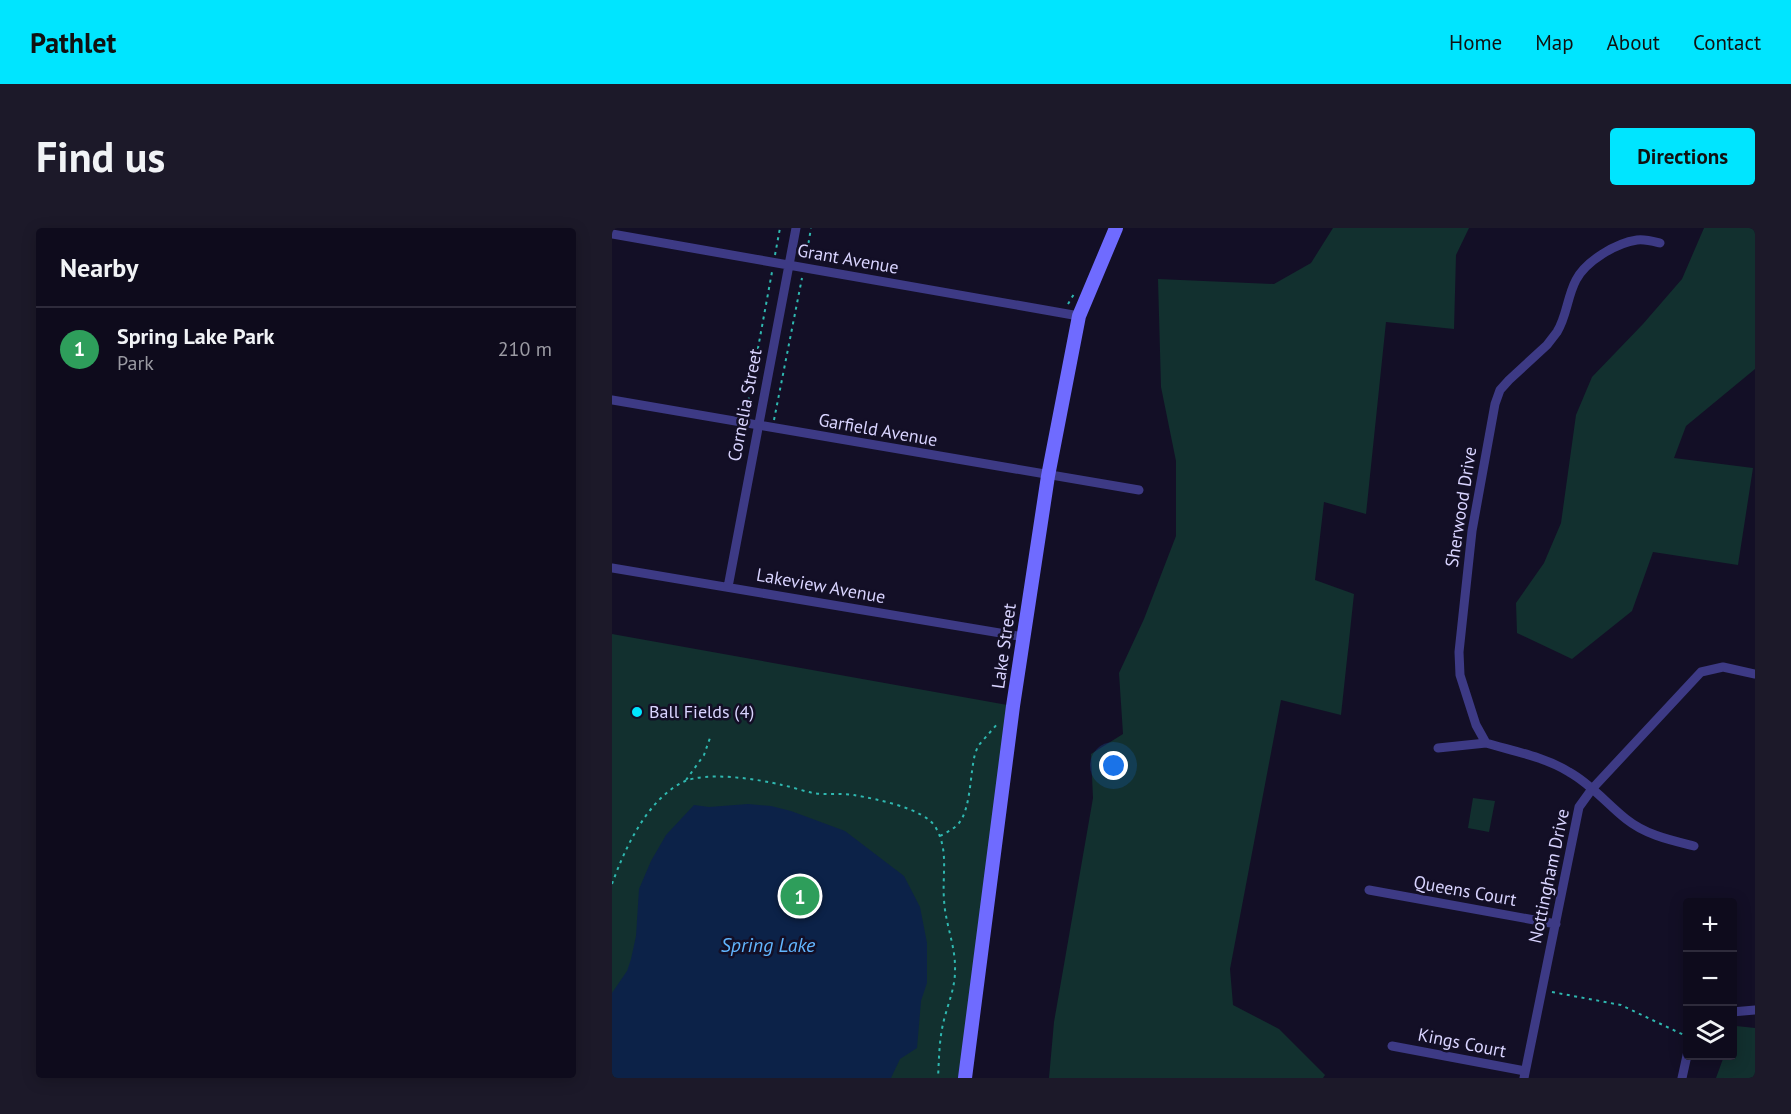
<!DOCTYPE html>
<meta charset="utf-8">
<style>
body{margin:0;font-family:"PT Sans",sans-serif;background:#1c1929;color:#f1f3f6}
.controls{position:absolute;right:18px;bottom:18px;display:grid;overflow:hidden;border-radius:6px;box-shadow:0 3px 15px #0003}
.controls button{width:54px;height:54px;display:grid;place-items:center;padding:0;border:0;border-bottom:2px solid #2e2b3b;background:#0e0b1c;color:#f1f3f6;font:30px sans-serif}
.you{position:absolute;left:502px;top:538px;width:21px;height:21px;margin:-15px;border:4px solid #fff;border-radius:50%;background:#1a73e8;box-shadow:0 0 0 9px #1a73e833}
.badge{display:grid;place-items:center;width:39px;height:39px;border-radius:50%;background:#00e5ff;color:#fff;font-size:20px;font-weight:700}
.pin{position:absolute;translate:-50% -50%;border:3px solid #fff;box-shadow:0 2px 6px #0006}
.list{margin:0;padding:0;list-style:none}
h2{display:flex;justify-content:space-between;align-items:center;height:78px;margin:0;padding:0 24px;font-size:26px}
h2 small{font-size:20px;font-weight:400;color:#9b9ba3}
.list li{display:grid;grid-template-columns:39px 1fr auto;gap:18px;align-items:center;box-sizing:border-box;height:84px;padding:0 24px;border-top:2px solid #2e2b3b}
.list b{display:block;font-size:22px;white-space:nowrap}
.list p{margin:0;font-size:20px;white-space:nowrap;color:#9b9ba3}
.list em{font-size:20px;font-style:normal;color:#9b9ba3}
.icon{flex:none;width:33px;height:33px;fill:none;stroke:currentColor;stroke-width:2;stroke-linecap:round;stroke-linejoin:round}
.map{position:relative;flex:none;width:1143px;height:850px;overflow:hidden;border-radius:6px}
header{display:flex;align-items:center;gap:36px;box-sizing:border-box;height:84px;padding:0 30px;background:#00e5ff;color:#111}
header strong{font-size:28px}
nav{display:flex;gap:33px;margin-inline-start:auto;font-size:21px}
.intro{display:flex;align-items:center;justify-content:space-between;box-sizing:border-box;height:144px;padding:0 36px}
h1{margin:0;font-size:42px}
.button{padding:15px 27px;border-radius:6px;background:#00e5ff;color:#111;font-size:21px;font-weight:700}
main{display:flex;gap:36px;padding:0 36px}
aside{flex:1;background:#0e0b1c;border-radius:6px;box-shadow:0 3px 15px #0003}
.map>svg:first-child{display:block}
.green{fill:#12302f}
.water{fill:#0c2248}
.lines{fill:none;stroke-linecap:round;stroke-linejoin:round}
.path{stroke:#2fb8b0;stroke-width:2;stroke-dasharray:3 4.5;stroke-linecap:butt}
.street{stroke:#3d3a85;stroke-width:9}
.secondary{stroke:#6f6bff;stroke-width:14}
.poi-dot{fill:#00e5ff;stroke:#130f26;stroke-width:2}
.labels{text-anchor:middle;stroke-width:5;stroke-linejoin:round;paint-order:stroke}
.street-label{font-size:18px;fill:#d9d4ff;stroke:#130f26}
.poi-label{font-size:18px;fill:#d9d4ff;stroke:#130f26;text-anchor:start}
.water-label{font-size:20px;font-style:italic;fill:#62b6ff;stroke:#130f26}
</style>
<header>
<strong>Pathlet</strong>
<nav><a>Home</a><a>Map</a><a>About</a><a>Contact</a></nav>
</header>
<div class="intro"><h1>Find us</h1><a class="button">Directions</a></div>
<main>
<aside>
<h2>Nearby<small></small></h2>
<ul class="list">
<li><span class="badge" style="background:#2e9e5b">1</span><div><b>Spring Lake Park</b><p>Park</p></div><em>210 m</em></li>
</ul>
</aside>
<div class="map">
<svg width="1143" height="850" viewBox="0 0 1143 850">
<rect width="100%" height="100%" fill="#130f26"/>
<path class="green" d="M721,0H857L844,27L842,101L774,94L754,286L712,274L703,352L742,366L729,487L669,472L618,741L621,777L667,801L713,847L711,850H437L442,794L481,570L479,526L511,506L507,445L532,391L564,308V233L549,159L546,51L662,56L699,35Z
M1092,0H1143V141L1074,198L1062,230L1141,240L1126,337L1041,324L1020,383L960,431L905,405L904,375L932,335L949,295L964,187L980,149L1031,96L1070,51Z
M0,406L401,478L353,850H0Z
M861,570L883,573L877,604L856,600Z
M1124,798L1143,800V850H1104L1112,828H1120L1121,807Z"/>
<path class="water" d="M136,576L159,578L179,583L233,603L292,648L308,679L315,715V755L309,773L305,820L288,831L279,850H0V765L15,743L19,731L24,708L27,661L39,633L54,607L82,577L97,579Z"/>
<g class="lines">
<path class="path" d="M163,27L168,0
M194,30L199,0
M456,76L462,66
M135,180L160,44
M162,192L190,50
M74,552L92,527L99,507
M328,608C335,604 342,601 347,595C359,580 358,545 363,526L366,518L387,494
M0,656C13,620 35,572 71,554C94,543 146,551 170,557C180,559 191,563 201,565C214,567 228,565 242,567C263,571 313,580 324,600C337,623 330,647 332,671C333,696 344,718 343,743C343,761 335,778 331,796C327,814 327,832 326,850
M940,764L1009,777L1076,809"/>
<path class="street" d="M0,6L467,88
M1048,15C1040,13 1033,11 1025,12C1004,15 974,33 964,52C955,69 955,88 945,104L935,117L897,152L888,162L883,176L860,303L847,424L848,447L864,497L874,515C901,523 933,529 957,544C979,556 995,576 1014,591C1034,607 1058,612 1082,618
M0,172L527,262
M0,340L412,409
M116,359L184,0
M826,520L874,515
M757,662L944,696
M1120,784L1143,782
M780,818L913,843
M912,850L967,579L980,561L1089,444L1111,439L1143,446
M1070,850L1076,823"/>
<path class="secondary" d="M353,850L401,478L436,248L467,88L504,0"/>
</g>
<circle class="poi-dot" cx="25" cy="484" r="6"/>
<g class="labels">
<g class="street-label">
<text transform="translate(236 31) rotate(10)" y="6">Grant Avenue</text>
<text transform="translate(133 177) rotate(-79)" y="6">Cornelia Street</text>
<text transform="translate(266 202) rotate(10)" y="6">Garfield Avenue</text>
<text transform="translate(849 279) rotate(-81)" y="6">Sherwood Drive</text>
<text transform="translate(209 358) rotate(10)" y="6">Lakeview Avenue</text>
<text transform="translate(392 418) rotate(-82)" y="6">Lake Street</text>
<text transform="translate(937 648) rotate(-78)" y="6">Nottingham Drive</text>
<text transform="translate(853 663) rotate(10)" y="6">Queens Court</text>
<text transform="translate(850 815) rotate(11)" y="6">Kings Court</text>
</g>
<g class="poi-label">
<text x="37" y="490">Ball Fields (4)</text>
</g>
<g class="water-label">
<text x="156" y="724">Spring Lake</text>
</g>
</g>
</svg>
<div class="controls">
<button>+</button>
<button>−</button>
<button><svg class="icon" aria-label="layers" viewBox="0 0 24 24"><path d="M12 4l9 5-9 5-9-5zM3 14l9 5 9-5"/></svg></button>
</div>
<div class="you"></div>
<div class="pin badge" style="left:188px;top:668px;background:#2e9e5b">1</div>
</div>
</main>
